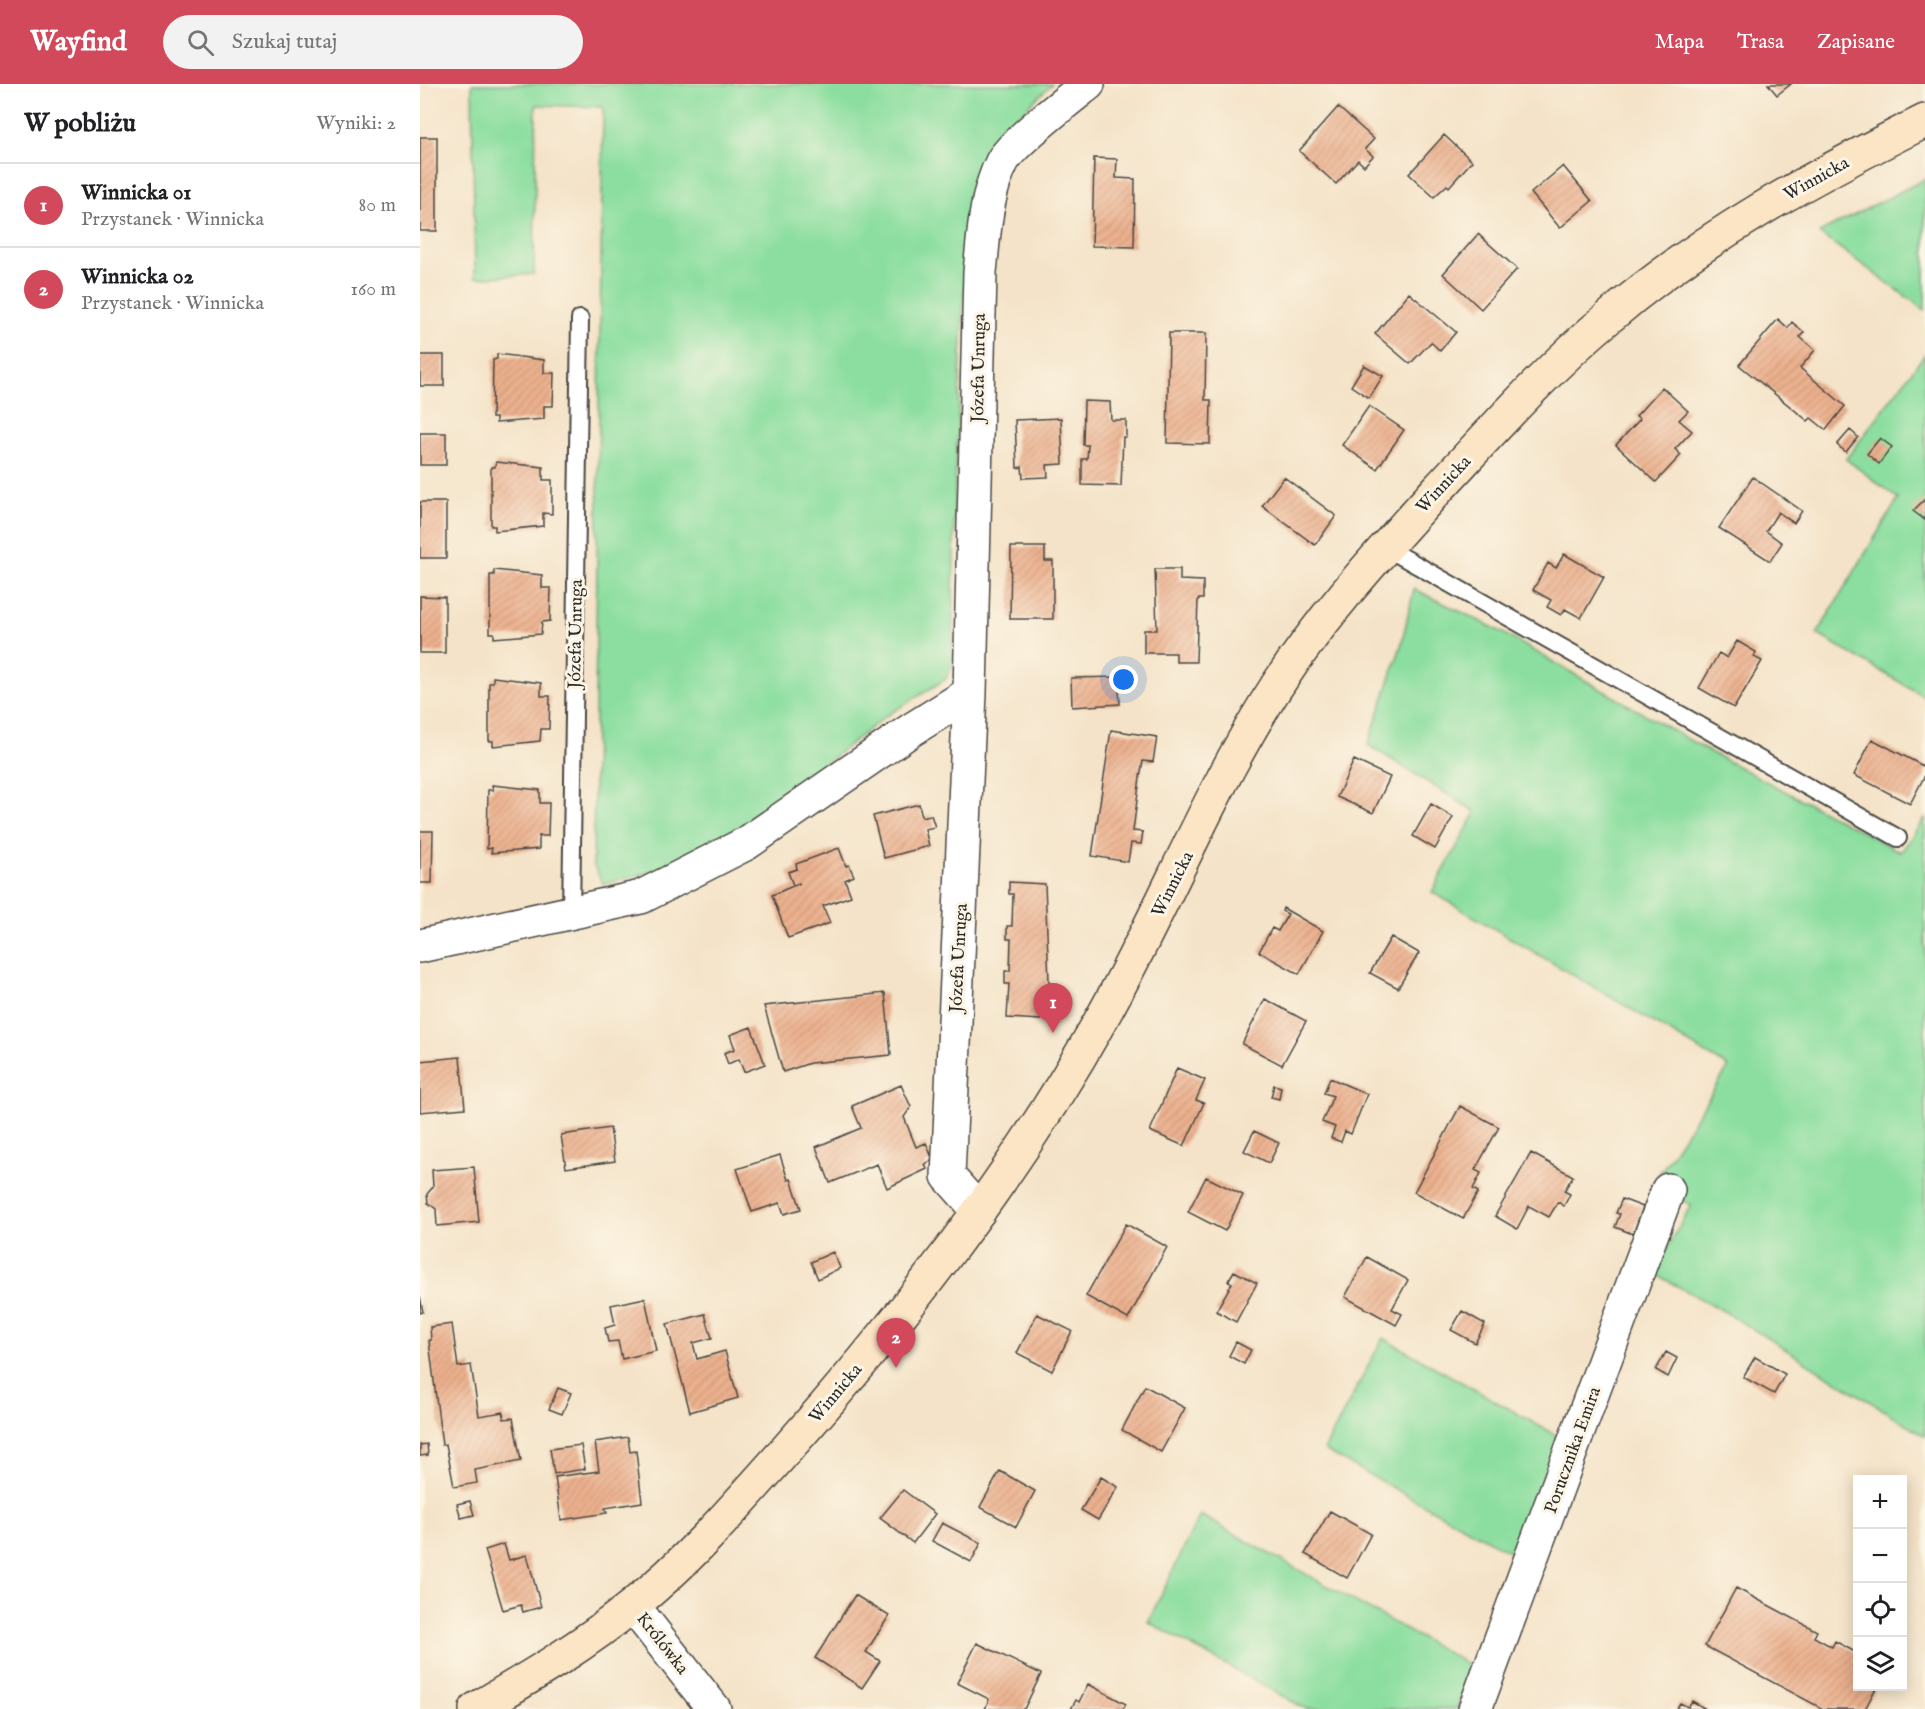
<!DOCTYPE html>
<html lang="pl">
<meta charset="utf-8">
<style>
body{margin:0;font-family:"IM FELL English",serif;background:#f2f2f2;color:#202124}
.controls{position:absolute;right:18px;bottom:18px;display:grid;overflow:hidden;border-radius:0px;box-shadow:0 3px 15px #0003}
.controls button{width:54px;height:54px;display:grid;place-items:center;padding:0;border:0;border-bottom:2px solid #e0e0e0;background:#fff;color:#202124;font:30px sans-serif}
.you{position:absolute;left:704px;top:596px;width:21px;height:21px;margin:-15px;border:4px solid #fff;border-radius:50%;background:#1a73e8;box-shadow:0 0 0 9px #1a73e833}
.badge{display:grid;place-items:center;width:39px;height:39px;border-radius:50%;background:#d1495b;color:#fff;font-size:20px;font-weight:700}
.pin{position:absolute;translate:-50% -50px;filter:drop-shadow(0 2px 3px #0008)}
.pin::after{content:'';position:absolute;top:32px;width:21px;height:18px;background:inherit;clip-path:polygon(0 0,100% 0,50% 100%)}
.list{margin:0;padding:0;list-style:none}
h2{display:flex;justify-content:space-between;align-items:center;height:78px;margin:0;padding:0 24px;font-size:26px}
h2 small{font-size:20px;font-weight:400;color:#757577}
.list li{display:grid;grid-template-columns:39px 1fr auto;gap:18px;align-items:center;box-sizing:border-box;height:84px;padding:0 24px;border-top:2px solid #e0e0e0}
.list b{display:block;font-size:22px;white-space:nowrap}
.list p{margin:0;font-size:20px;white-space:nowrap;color:#757577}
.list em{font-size:20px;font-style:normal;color:#757577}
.icon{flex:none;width:33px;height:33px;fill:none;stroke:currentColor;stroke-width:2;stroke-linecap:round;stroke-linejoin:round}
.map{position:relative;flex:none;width:1505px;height:1625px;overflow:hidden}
header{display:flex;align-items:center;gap:36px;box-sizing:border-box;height:84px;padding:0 30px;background:#d1495b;color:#fff}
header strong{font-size:28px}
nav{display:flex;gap:33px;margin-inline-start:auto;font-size:21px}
.search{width:420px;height:54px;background:#f2f2f2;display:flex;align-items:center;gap:15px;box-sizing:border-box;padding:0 21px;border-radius:33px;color:#757577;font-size:22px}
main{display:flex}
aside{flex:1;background:#fff}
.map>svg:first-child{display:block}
.grass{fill:#8bde9f;stroke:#5b8465;stroke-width:1.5}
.building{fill:url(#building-hatch)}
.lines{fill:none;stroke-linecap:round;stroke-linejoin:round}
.lane-casing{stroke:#494743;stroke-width:20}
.street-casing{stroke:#494743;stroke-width:36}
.secondary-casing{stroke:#494743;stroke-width:36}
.lane{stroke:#fff;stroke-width:16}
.street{stroke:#fff;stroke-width:33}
.secondary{stroke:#fce5c4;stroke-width:33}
.labels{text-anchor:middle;stroke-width:6;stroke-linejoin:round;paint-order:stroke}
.street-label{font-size:18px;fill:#2b2b2b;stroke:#fcf5e5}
</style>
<header>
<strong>Wayfind</strong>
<div class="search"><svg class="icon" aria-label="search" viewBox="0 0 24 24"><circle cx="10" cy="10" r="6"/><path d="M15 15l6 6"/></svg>Szukaj tutaj</div>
<nav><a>Mapa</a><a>Trasa</a><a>Zapisane</a></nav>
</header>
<main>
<aside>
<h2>W pobliżu<small>Wyniki: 2</small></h2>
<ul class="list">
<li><span class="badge">1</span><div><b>Winnicka 01</b><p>Przystanek · Winnicka</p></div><em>80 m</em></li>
<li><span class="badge">2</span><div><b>Winnicka 02</b><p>Przystanek · Winnicka</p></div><em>160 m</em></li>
</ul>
</aside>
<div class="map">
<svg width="1505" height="1625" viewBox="0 0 1505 1625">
<defs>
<pattern id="building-hatch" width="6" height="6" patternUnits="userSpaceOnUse" patternTransform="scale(1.5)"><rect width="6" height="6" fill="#ecb18e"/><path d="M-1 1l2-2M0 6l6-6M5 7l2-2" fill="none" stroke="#cb987b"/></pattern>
</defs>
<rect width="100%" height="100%" fill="#fcf5e5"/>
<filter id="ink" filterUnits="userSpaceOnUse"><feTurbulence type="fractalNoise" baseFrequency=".0167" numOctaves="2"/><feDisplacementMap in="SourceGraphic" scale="12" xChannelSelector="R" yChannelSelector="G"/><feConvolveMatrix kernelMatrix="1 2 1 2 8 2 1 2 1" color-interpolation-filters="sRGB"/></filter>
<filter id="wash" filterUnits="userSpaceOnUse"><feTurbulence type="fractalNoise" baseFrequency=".008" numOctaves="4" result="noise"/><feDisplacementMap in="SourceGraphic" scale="24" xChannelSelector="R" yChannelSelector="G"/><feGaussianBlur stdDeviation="1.35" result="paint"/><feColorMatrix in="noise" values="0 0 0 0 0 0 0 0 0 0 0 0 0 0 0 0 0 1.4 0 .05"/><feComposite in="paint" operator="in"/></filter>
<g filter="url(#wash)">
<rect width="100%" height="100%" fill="#f4e3c8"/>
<path class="grass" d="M52,0H632L567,61L548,130L535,400L532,582L526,595L466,632L330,739L240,786L183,800L173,780L183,23L116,21L114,190L55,194Z
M1505,95V226L1399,149Z
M1505,270V613L1397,550L1478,415L1426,375Z
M994,505L1074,544L1292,669L1481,768L1505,734V1352L1307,1229L1233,1189L1271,1121L1232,1101L1309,983L1012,808L1056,728L948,661L981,562Z
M963,1254L1141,1354L1095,1471L904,1366Z
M780,1431L1053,1583L1036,1625H886L728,1538Z"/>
<g id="blocks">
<path class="building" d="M1348,0H1371L1357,11Z
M918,23L954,55L945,65L953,72L944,82L938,76L916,100L879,67Z
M1024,51L1052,77L1029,103L1027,101L1014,113L989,90Z
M0,53H17V147H0Z
M674,74L697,75L696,94L715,95L714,163L672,162Z
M1143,82L1172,117L1140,144L1111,109Z
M1058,150L1097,185L1061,225L1023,190Z
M989,209L1036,248L1020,267L1011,258L990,280L955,250Z
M1358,235L1368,244L1372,238L1384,248L1380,253L1395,266L1380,284L1425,322L1406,346L1391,334L1388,337L1319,281Z
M749,249H786L785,316H791L790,360L747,359Z
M77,270L124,276V289H134L133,322H124V335L76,339V334H72L73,276L77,275Z
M0,271H24V302H0Z
M944,281L963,292L949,314L931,302Z
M1242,303L1268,327L1259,336L1272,347L1255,365L1261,371L1236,398L1196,361L1220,335L1216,332Z
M664,317L690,318L691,336H706V353H703L701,402L662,401V375H667L668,361H663Z
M949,322L984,346L957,385L922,361Z
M641,334L643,380L627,381L628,393L603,394L602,383L597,384L595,336Z
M1430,346L1438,353L1426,368L1417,361Z
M0,349H26V381H0Z
M1460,354L1472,363L1459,380L1447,370Z
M76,378L123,383V396H132V430L123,429V442L75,447V442H71V383H75Z
M864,393L916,432L895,461L842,422Z
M1333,393L1382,427L1374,439L1358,428L1346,447L1362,459L1350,477L1299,444Z
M1505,415V436L1493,427Z
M0,418H26V474H0Z
M591,463H625V477H633V535H590Z
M1144,470L1184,493L1161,534L1145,525L1141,531L1127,523L1131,516L1113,506L1128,479L1136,484Z
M735,485H760V496L783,497V515H778L776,578H756V569H724V546H737Z
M74,486L122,491V504H131L130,537L122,538L121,550L74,554V549H70V491H74Z
M0,512L25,513V569H0Z
M1317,557L1336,568L1334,573L1342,577L1314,624L1279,604L1299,569L1307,574Z
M73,593L121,599V612H130L129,645H121L120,657L73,662V657H69V599L73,598Z
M698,593L700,620L652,623L651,594Z
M691,646L737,653L733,678L723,677L720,693L713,747L723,748L721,760L711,759L708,778L672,772Z
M1452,655L1505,683V691L1490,720L1434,691Z
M934,676L970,693L953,729L917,713Z
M72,701L120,706V719H129L128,752H119V765L71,769L72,764L67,765L68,706H73Z
M499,720L502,733L511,731L515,743L505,745L509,762L464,774L453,732Z
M1011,720L1033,733L1015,765L993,752Z
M0,747H13L12,799H0Z
M419,764L426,782L429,781L434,792L425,796L431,812L403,822L410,839L368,854L352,811L380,799L373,801L368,788L377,785L376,780Z
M589,798L625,800L630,922L620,936L587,934L589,900H585V887H590L591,855H587V842H592L593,810H589Z
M863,824L903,847L879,890L839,868L852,844L858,847L868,830L862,827Z
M971,853L999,869L978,904L950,889Z
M465,909L471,971L390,979L363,988L344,922Z
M845,915L886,937L862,981L822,960Z
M331,943L345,980L324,988L319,975L308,980L304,969L315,965L310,951Z
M40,973L45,1024L0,1028V977Z
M757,984L785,996L776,1016L784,1019L764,1062L730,1047Z
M910,994L947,1010L931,1050L925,1047L921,1058L911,1054L915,1043L902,1038L913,1012L904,1009Z
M481,1001L491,1023L484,1033L496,1063L506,1059L513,1076L505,1080L507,1085L467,1104L457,1080L410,1099L396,1063L441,1044L432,1022Z
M854,1001L861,1003L859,1015L851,1013Z
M1040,1022L1079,1043L1055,1086L1061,1089L1053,1105L1058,1108L1043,1135L994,1108Z
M190,1044L195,1077L146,1084L141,1051Z
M834,1047L859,1059L849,1079L824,1067Z
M1111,1069L1153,1092L1144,1107L1150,1110L1144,1122L1138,1118L1129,1133L1109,1122L1097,1145L1075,1132Z
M360,1071L368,1096L371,1095L381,1125L364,1130L360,1119L332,1128L317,1085Z
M54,1083L59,1138L17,1142L16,1125L8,1119L7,1110L13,1103L12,1086Z
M786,1093L823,1111L805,1147L768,1128Z
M1202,1115L1223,1123L1213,1150L1195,1143L1200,1130L1196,1129Z
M706,1140L747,1163L708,1235L666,1212Z
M413,1168L420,1184L398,1195L391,1178Z
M947,1173L988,1196L972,1225L982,1230L976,1241L925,1213Z
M814,1187L837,1199L816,1238L796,1227L812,1199L808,1197Z
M0,1212L3,1228L0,1229Z
M225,1214L236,1267L202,1275L198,1257L188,1258L185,1244L195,1241L191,1221Z
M1042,1227L1065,1240L1055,1259L1031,1246Z
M285,1230L292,1254L273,1259L277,1275L305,1267L318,1314L270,1328L247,1240Z
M617,1230L652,1247L632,1287L597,1269Z
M32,1240L38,1283L51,1281L59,1332L83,1328L84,1335L93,1334L101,1377L55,1386L57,1399L34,1403L26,1360L22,1361L9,1257L11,1256L10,1243Z
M816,1258L831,1266L824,1280L809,1272Z
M1246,1268L1257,1274L1248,1293L1236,1286Z
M1335,1273L1365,1290L1354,1310L1323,1293Z
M725,1302L765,1324L741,1368L702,1346Z
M138,1304L151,1309L142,1330L129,1325Z
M208,1353L210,1368L216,1367L222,1418L185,1424L187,1429L141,1436L135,1393L179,1387L175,1358Z
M7,1360L8,1371L0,1372V1361Z
M161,1361L165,1385L134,1390L130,1365Z
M580,1387L615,1407L596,1443L560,1423Z
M681,1393L698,1403L678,1436L661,1426Z
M483,1406L515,1430L493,1459L460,1434Z
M50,1417L54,1431L41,1434L37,1420Z
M910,1427L951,1450L927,1494L885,1470Z
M522,1439L561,1459L551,1478L512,1457Z
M84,1460L89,1476L107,1471L121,1523L103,1528L101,1521L83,1526L65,1466Z
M1316,1504L1397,1547L1394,1553L1412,1563L1415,1557L1437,1569V1602H1457L1445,1625H1403L1285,1562Z
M435,1511L469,1532L446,1568L460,1577L442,1604L395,1574Z
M557,1559L621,1590L604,1625H565L569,1615L537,1599Z
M668,1600L706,1620L703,1625H651L656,1616L659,1618Z
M1272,1617L1286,1625H1256L1260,1619L1268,1623Z"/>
</g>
</g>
<g filter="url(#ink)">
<use href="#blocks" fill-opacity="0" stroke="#494743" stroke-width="1.5"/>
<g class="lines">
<defs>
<path id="lane" d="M965,463L1478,754
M151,829L160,235"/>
<path id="street" d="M0,862L221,813L327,759L491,646L550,609
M559,1127L528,1092L550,609L560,188C564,152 565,112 582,78C592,59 648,16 668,0
M213,1522L294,1625
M1055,1625L1248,1106"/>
<path id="secondary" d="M56,1625C110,1593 163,1562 212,1522C269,1477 318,1420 366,1366C486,1232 596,1088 683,932C741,829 784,719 846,619C894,541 956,473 1018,405C1073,346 1126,286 1188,234C1282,153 1394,92 1505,37"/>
</defs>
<use href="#lane" class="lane-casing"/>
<use href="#street" class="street-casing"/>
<use href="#secondary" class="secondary-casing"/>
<use href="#lane" class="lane"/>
<use href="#street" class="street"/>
<use href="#secondary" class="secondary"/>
</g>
</g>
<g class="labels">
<g class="street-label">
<text transform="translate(1396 94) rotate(-29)" y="6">Winnicka</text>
<text transform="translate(558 284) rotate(-89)" y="6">Józefa Unruga</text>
<text transform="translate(1023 400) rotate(-47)" y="6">Winnicka</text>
<text transform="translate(155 550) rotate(-89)" y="6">Józefa Unruga</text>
<text transform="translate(752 800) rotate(-63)" y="6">Winnicka</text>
<text transform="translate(538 874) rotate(-87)" y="6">Józefa Unruga</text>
<text transform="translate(415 1309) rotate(-50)" y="6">Winnicka</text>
<text transform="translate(1152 1366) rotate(-70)" y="6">Porucznika Emira</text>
<text transform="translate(243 1559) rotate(52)" y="6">Królówka</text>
</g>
</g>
</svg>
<div class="controls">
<button>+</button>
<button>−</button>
<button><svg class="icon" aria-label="locate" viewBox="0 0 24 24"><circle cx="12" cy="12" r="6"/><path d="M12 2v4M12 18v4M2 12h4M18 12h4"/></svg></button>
<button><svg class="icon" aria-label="layers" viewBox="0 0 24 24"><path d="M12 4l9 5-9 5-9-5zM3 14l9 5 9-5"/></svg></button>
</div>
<div class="you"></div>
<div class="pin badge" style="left:633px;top:949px">1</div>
<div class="pin badge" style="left:476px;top:1284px">2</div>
</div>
</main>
